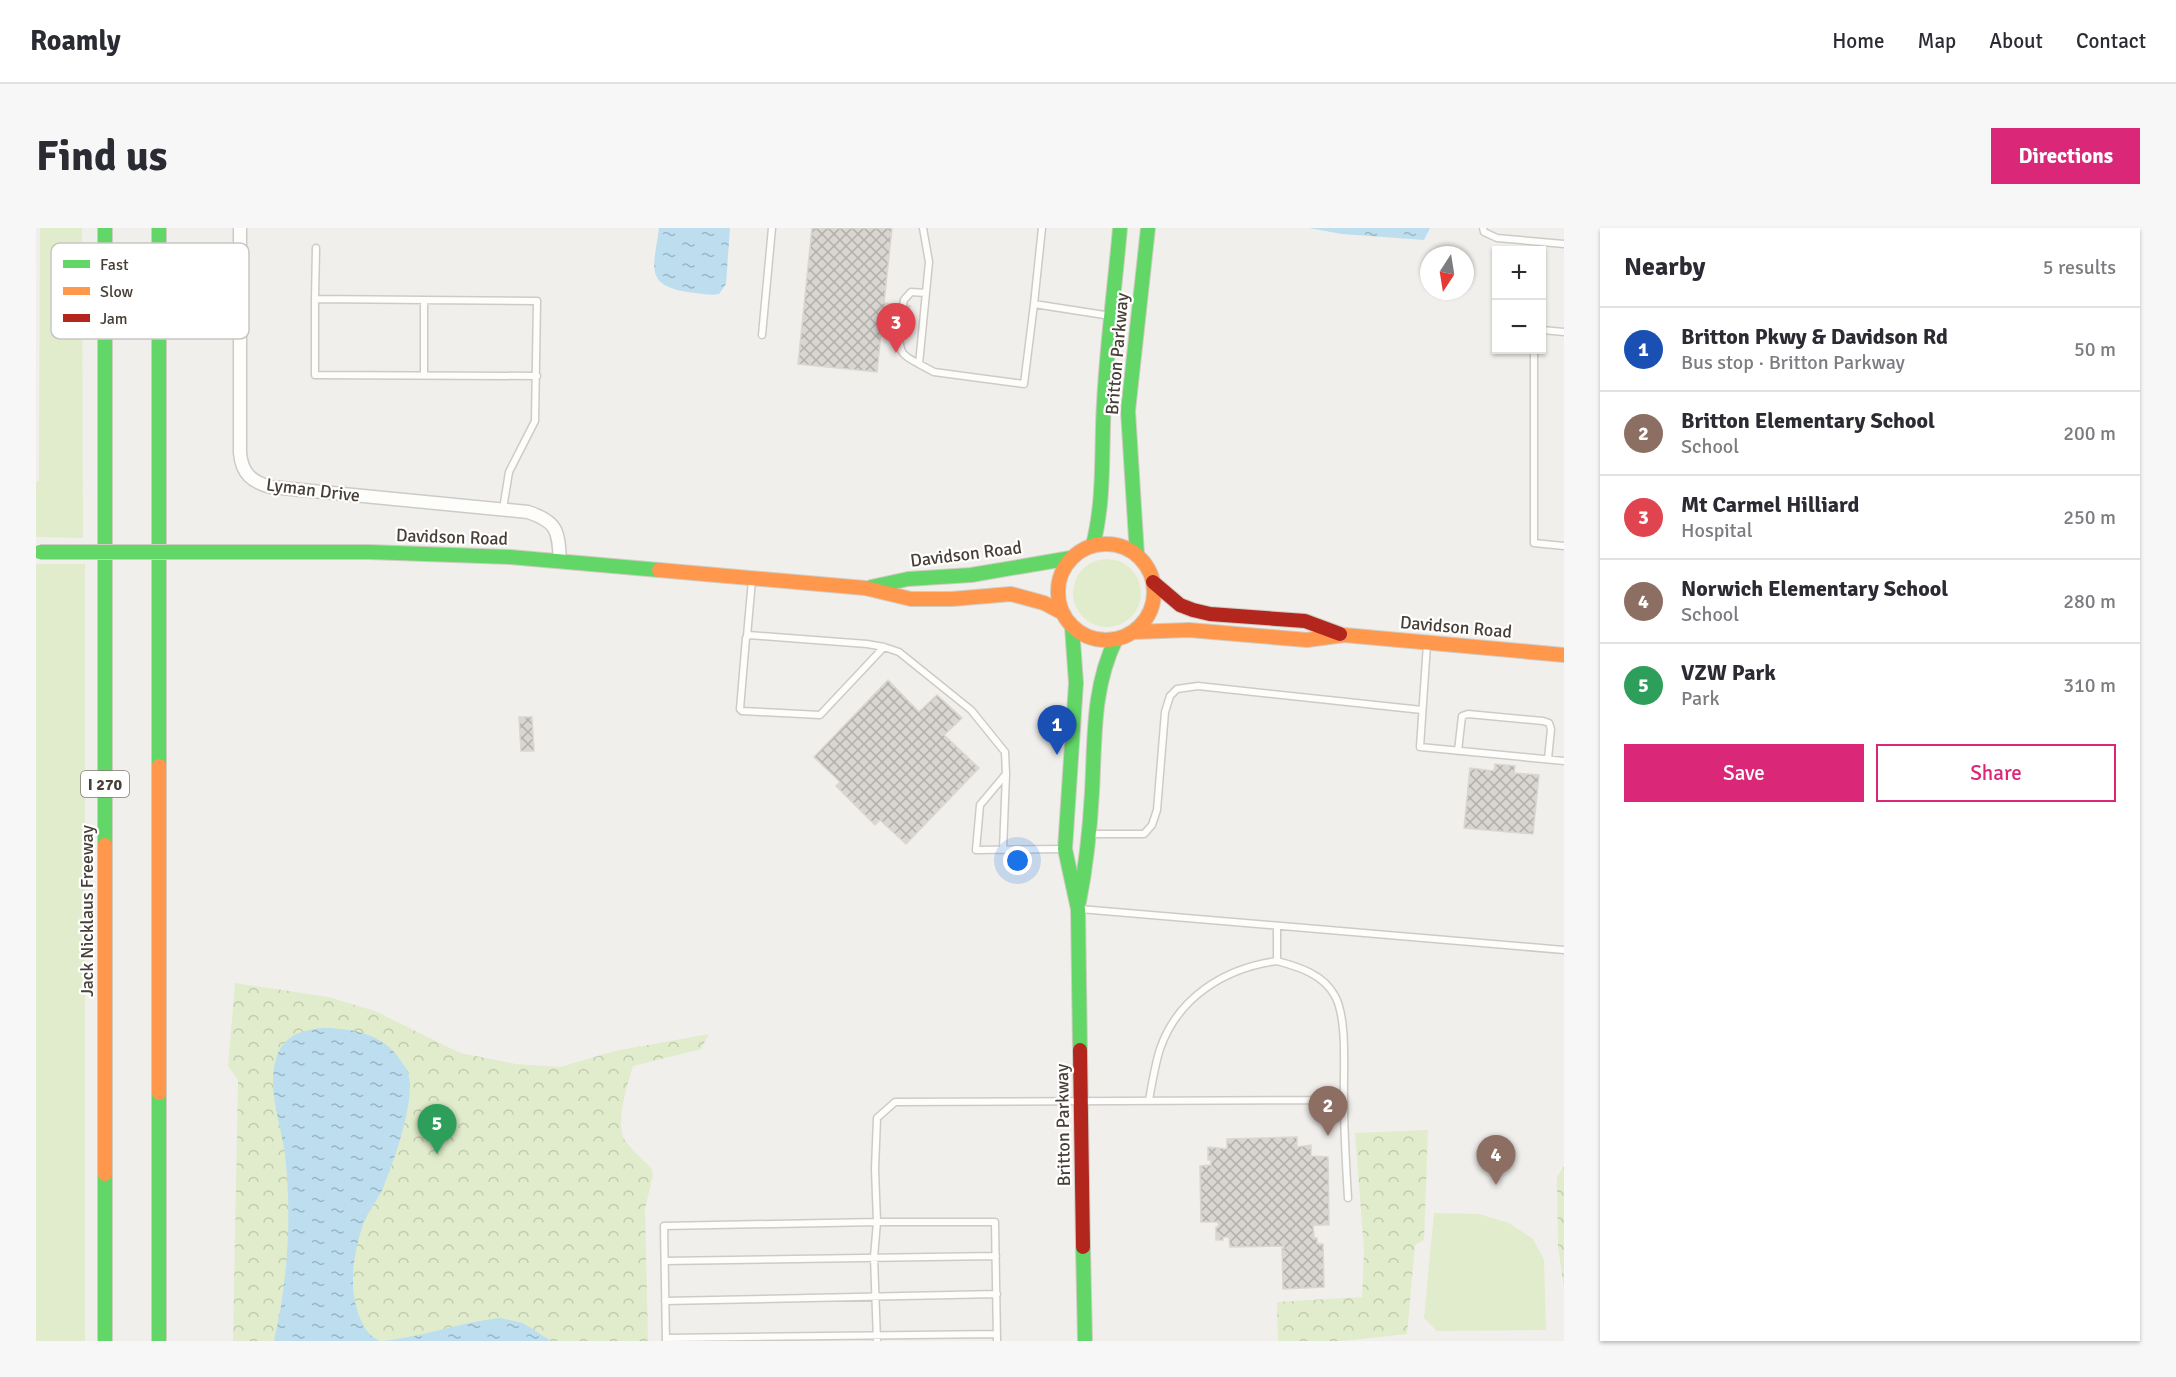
<!DOCTYPE html>
<meta charset="utf-8">
<style>
body{margin:0;font-family:Signika,sans-serif;background:#f7f7f7;color:#2b2b33}
.controls{position:absolute;right:18px;top:18px;display:grid;overflow:hidden;border-radius:0px;box-shadow:0 2px 4px #0004}
.controls button{width:54px;height:54px;display:grid;place-items:center;padding:0;border:0;border-bottom:2px solid #e1e1e2;background:#fff;color:#2b2b33;font:30px sans-serif}
.compass{position:absolute;left:1384px;top:18px;width:54px;height:54px;border-radius:50%;background:#fff;box-shadow:0 2px 4px #0004;rotate:192deg}
.you{position:absolute;left:982px;top:633px;width:21px;height:21px;margin:-15px;border:4px solid #fff;border-radius:50%;background:#1a73e8;box-shadow:0 0 0 9px #1a73e833}
.badge{display:grid;place-items:center;width:39px;height:39px;border-radius:50%;background:#db2777;color:#fff;font-size:20px;font-weight:700}
.pin{position:absolute;translate:-50% -50px;filter:drop-shadow(0 2px 3px #0008)}
.pin::after{content:'';position:absolute;top:32px;width:21px;height:18px;background:inherit;clip-path:polygon(0 0,100% 0,50% 100%)}
.list{margin:0;padding:0;list-style:none}
h2{display:flex;justify-content:space-between;align-items:center;height:78px;margin:0;padding:0 24px;font-size:26px}
h2 small{font-size:20px;font-weight:400;color:#7c7c81}
.list li{display:grid;grid-template-columns:39px 1fr auto;gap:18px;align-items:center;box-sizing:border-box;height:84px;padding:0 24px;border-top:2px solid #e1e1e2}
.list b{display:block;font-size:22px;white-space:nowrap}
.list p{margin:0;font-size:20px;white-space:nowrap;color:#7c7c81}
.list em{font-size:20px;font-style:normal;color:#7c7c81}
.actions{display:flex;gap:12px;padding:18px 24px}
.actions a{flex:1;padding:14px 0;border:2px solid #db2777;border-radius:0px;text-align:center;font-size:21px;color:#db2777}
.actions .main{background:#db2777;color:#fff}
.map{position:relative;flex:none;width:1528px;height:1113px;overflow:hidden;border-radius:0px}
header{display:flex;align-items:center;gap:36px;box-sizing:border-box;height:84px;padding:0 30px;background:#fff;border-bottom:2px solid #e1e1e2}
header strong{font-size:28px}
nav{display:flex;gap:33px;margin-inline-start:auto;font-size:21px}
.intro{display:flex;align-items:center;justify-content:space-between;box-sizing:border-box;height:144px;padding:0 36px}
h1{margin:0;font-size:42px}
.button{padding:15px 27px;border-radius:0px;background:#db2777;color:#fff;font-size:21px;font-weight:700}
main{display:flex;gap:36px;padding:0 36px}
aside{flex:1;background:#fff;border-radius:0px;box-shadow:0 2px 4px #0004}
.map>svg:first-child{display:block}
.grass{fill:#e0eccb}
.park{fill:url(#park-crowns)}
.water{fill:url(#water-ripples)}
.building{fill:url(#building-cross-hatch);stroke:#dad6d1;stroke-width:1.5}
.lines{fill:none;stroke-linecap:round;stroke-linejoin:round}
.lane-casing{stroke:#cecbc7;stroke-width:9}
.street-casing{stroke:#cecbc7;stroke-width:15}
.fast-casing{stroke:#d1ccc2;stroke-width:16}
.slow-casing{stroke:#d1ccc2;stroke-width:16}
.jam-casing{stroke:#d1ccc2;stroke-width:16}
.lane{stroke:#fdfdfc;stroke-width:6}
.street{stroke:#fdfdfc;stroke-width:12}
.fast{stroke:#63d668;stroke-width:14}
.slow{stroke:#ff974d;stroke-width:14}
.jam{stroke:#b3261e;stroke-width:14}
.fast-bridge-casing{stroke:#d1ccc2;stroke-width:16;stroke-linecap:butt}
.fast-bridge{stroke:#63d668;stroke-width:14}
.labels{text-anchor:middle;stroke-width:4.5;stroke-linejoin:round;paint-order:stroke}
.shield{fill:#fff;stroke:#7f7973;stroke-width:1.5}
.shield-label{font-size:16px;font-weight:bold;fill:#484037}
.street-label{font-size:18px;fill:#484037;stroke:#fff}
.key{fill:#fff;stroke:#c8c6c3;stroke-width:1.5}
.key-label{font-size:16px;fill:#484037}
</style>
<header>
<strong>Roamly</strong>
<nav><a>Home</a><a>Map</a><a>About</a><a>Contact</a></nav>
</header>
<div class="intro"><h1>Find us</h1><a class="button">Directions</a></div>
<main>
<div class="map">
<svg width="1528" height="1113" viewBox="0 0 1528 1113">
<defs>
<pattern id="park-crowns" width="20" height="18" patternUnits="userSpaceOnUse" patternTransform="scale(1.5)"><rect width="20" height="18" fill="#e0eccb"/><path d="M2 6a3 3 0 1 1 6 0M12 15a3 3 0 1 1 6 0" fill="none" stroke="#c2cbaf"/></pattern>
<pattern id="water-ripples" width="26" height="14" patternUnits="userSpaceOnUse" patternTransform="scale(1.5)"><rect width="26" height="14" fill="#bcdeef"/><path d="M2 4q2-2 4 0t4 0M15 11q2-2 4 0t4 0" fill="none" stroke="#9bb5c2"/></pattern>
<pattern id="building-cross-hatch" width="8" height="8" patternUnits="userSpaceOnUse" patternTransform="scale(1.5)"><rect width="8" height="8" fill="#d9d6d2"/><path d="M0 0l8 8M0 8l8-8" fill="none" stroke="#b2afab"/></pattern>
</defs>
<rect width="100%" height="100%" fill="#f1efeb"/>
<path class="grass" d="M4,0H46L47,310L0,309V254L3,253Z
M1037 365a34 34 0 1 1 68 0a34 34 0 1 1-68 0Z
M0,336H49V1113H0Z
M1398,985L1443,986L1473,995L1497,1011L1508,1032L1510,1102L1401,1103L1388,1090Z"/>
<path class="park" d="M199,755L292,769L339,783L424,825L480,836L524,839L579,823L673,806L665,821L597,838C591,857 581,890 587,909C591,918 609,933 616,941L617,947L609,981L612,1113H197L202,852L192,838Z
M1392,902L1388,1012L1379,1017L1371,1106L1306,1113H1242L1241,1074L1326,1069L1328,1022L1319,905Z
M1528,938V1060L1522,1018L1521,949Z"/>
<path class="water" d="M623,0H694L690,56L683,66C672,68 662,65 651,64C606,57 619,35 623,0Z
M1273,0H1394L1388,12L1306,6Z
M285,800C315,800 347,805 365,833C367,836 371,841 372,845C380,872 358,933 347,960C341,973 330,986 326,1000C317,1027 313,1059 322,1085C327,1098 331,1107 344,1113H238C252,1053 256,988 249,926C245,896 231,861 240,831C247,808 263,803 285,800Z
M464,1090L487,1095L515,1113H347C387,1109 425,1094 464,1090Z"/>
<path class="building" d="M776,0H856L848,75L874,78L871,108L845,105L841,144L762,136Z
M852,452L883,484L901,467L926,490L908,507L943,540L870,616L844,592L839,597L800,558L804,554L778,529Z
M483,489H496L498,523H485Z
M1459,536L1479,538L1478,545L1503,547L1497,606L1428,600L1434,540L1458,543Z
M1261,909V919L1275,917V928L1292,929L1293,997H1277L1278,1010H1281V1016H1287L1288,1059L1247,1061L1246,1020H1248L1247,1018L1194,1019L1193,1009H1187V1012H1180V999H1183L1182,994H1165L1164,938L1175,937V932H1172V919L1191,921V911Z"/>
<g class="lines">
<defs>
<path id="lane" d="M887,0L893,34L883,136L898,144L988,156L998,76
M1006,0L998,76L1075,88
M1447,0L1448,4L1461,10L1528,16
M279,71L280,20
M867,77L868,72L875,64L890,65
M1506,102L1528,104
M726,107L736,0
M863,107C864,126 866,127 883,136
M1498,122V315L1528,318
M388,147V72
M467,281L473,244L499,193L501,73L279,71V147L501,148
M711,408L716,352
M1391,416L1384,519L1528,533
M848,419L784,487L706,483L704,481L710,410L713,407L831,416L848,419L863,424L935,482L969,524L970,546L944,577L940,622L1028,621
M1422,523L1426,488L1432,486L1507,493L1513,495L1515,501L1512,531
M1055,606H1108L1116,597L1121,582L1129,484L1134,468L1141,461L1162,458L1386,482
M967,622L970,546
M1044,681L1528,722
M1241,698V733C1263,739 1287,746 1299,768C1312,792 1307,845 1308,873C1308,906 1310,938 1312,970
M1113,872C1116,855 1119,837 1124,821C1142,769 1189,740 1241,733
M629,1033L960,1028
M629,1073L961,1066
M630,1110L961,1106
M630,1113L628,998L841,994L839,941L841,890L859,874L1308,872
M841,1113L838,1029L841,994H959L961,1113"/>
<path id="street" d="M204,0V225C206,246 216,254 235,259L492,284C522,294 522,303 524,332"/>
<path id="fast" d="M69,0V617
M123,0V538
M1057,317C1069,270 1065,223 1068,175C1071,116 1079,58 1084,0
M193,324H333L474,329L623,342
M1101,327L1092,183L1112,0
M835,359L872,351L935,347L1035,330
M1036,399L1040,455L1029,621L1042,681L1044,822
M1043,674C1050,638 1054,601 1056,564C1059,511 1056,460 1080,411
M123,865V1113
M69,946V1113
M1047,1019L1049,1113"/>
<path id="slow" d="M1022 364a48 48 0 1 1 96 0a48 48 0 1 1-96 0Z
M623,342L829,360L875,371H916L975,366L1008,375L1025,384
M1098,404L1153,402L1271,412L1308,407L1528,427
M123,538V865
M69,617V946"/>
<path id="jam" d="M1117,354L1144,377L1157,382L1174,386L1269,393L1304,406
M1044,822L1047,1019"/>
</defs>
<use href="#lane" class="lane-casing"/>
<use href="#street" class="street-casing"/>
<use href="#fast" class="fast-casing"/>
<use href="#slow" class="slow-casing"/>
<use href="#jam" class="jam-casing"/>
<use href="#lane" class="lane"/>
<use href="#street" class="street"/>
<use href="#fast" class="fast"/>
<use href="#slow" class="slow"/>
<use href="#jam" class="jam"/>
<defs>
<path id="fast-bridge" d="M4,324H193"/>
</defs>
<use href="#fast-bridge" class="fast-bridge-casing"/>
<use href="#fast-bridge" class="fast-bridge"/>
</g>
<g class="labels">
<rect class="shield" x="45" y="543" width="48" height="26" rx="4.5"/>
<g class="shield-label">
<text x="69" y="562">I 270</text>
</g>
<g class="street-label">
<text transform="translate(1081 126) rotate(-85)" y="6">Britton Parkway</text>
<text transform="translate(277 262) rotate(7)" y="6">Lyman Drive</text>
<text transform="translate(416 309) rotate(2)" y="6">Davidson Road</text>
<text transform="translate(930 326) rotate(-7)" y="6">Davidson Road</text>
<text transform="translate(1420 399) rotate(5)" y="6">Davidson Road</text>
<text transform="translate(51 683) rotate(-90)" y="6">Jack Nicklaus Freeway</text>
<text transform="translate(1027 897) rotate(-91)" y="6">Britton Parkway</text>
</g>
</g>
<rect x="15" y="15" width="198" height="96" rx="9" class="key"/>
<rect x="27" y="32" width="27" height="8" fill="#63d668"/>
<rect x="27" y="59" width="27" height="8" fill="#ff974d"/>
<rect x="27" y="86" width="27" height="8" fill="#b3261e"/>
<g class="key-label">
<text x="64" y="42">Fast</text>
<text x="64" y="69">Slow</text>
<text x="64" y="96">Jam</text>
</g>
</svg>
<div class="controls">
<button>+</button>
<button>−</button>
</div>
<svg class="compass" viewBox="-18 -18 36 36"><path d="M0-13l5 13h-10z" fill="#e53935"/><path d="M0 13l5-13h-10z" fill="#7c7c81"/></svg>
<div class="you"></div>
<div class="pin badge" style="left:1021px;top:527px;background:#1a4fb4">1</div>
<div class="pin badge" style="left:1292px;top:908px;background:#8d6e63">2</div>
<div class="pin badge" style="left:860px;top:125px;background:#e0444e">3</div>
<div class="pin badge" style="left:1460px;top:957px;background:#8d6e63">4</div>
<div class="pin badge" style="left:401px;top:926px;background:#2e9e5b">5</div>
</div>
<aside>
<h2>Nearby<small>5 results</small></h2>
<ul class="list">
<li><span class="badge" style="background:#1a4fb4">1</span><div><b>Britton Pkwy &amp; Davidson Rd</b><p>Bus stop · Britton Parkway</p></div><em>50 m</em></li>
<li><span class="badge" style="background:#8d6e63">2</span><div><b>Britton Elementary School</b><p>School</p></div><em>200 m</em></li>
<li><span class="badge" style="background:#e0444e">3</span><div><b>Mt Carmel Hilliard</b><p>Hospital</p></div><em>250 m</em></li>
<li><span class="badge" style="background:#8d6e63">4</span><div><b>Norwich Elementary School</b><p>School</p></div><em>280 m</em></li>
<li><span class="badge" style="background:#2e9e5b">5</span><div><b>VZW Park</b><p>Park</p></div><em>310 m</em></li>
</ul>
<div class="actions"><a class="main">Save</a><a>Share</a></div>
</aside>
</main>
